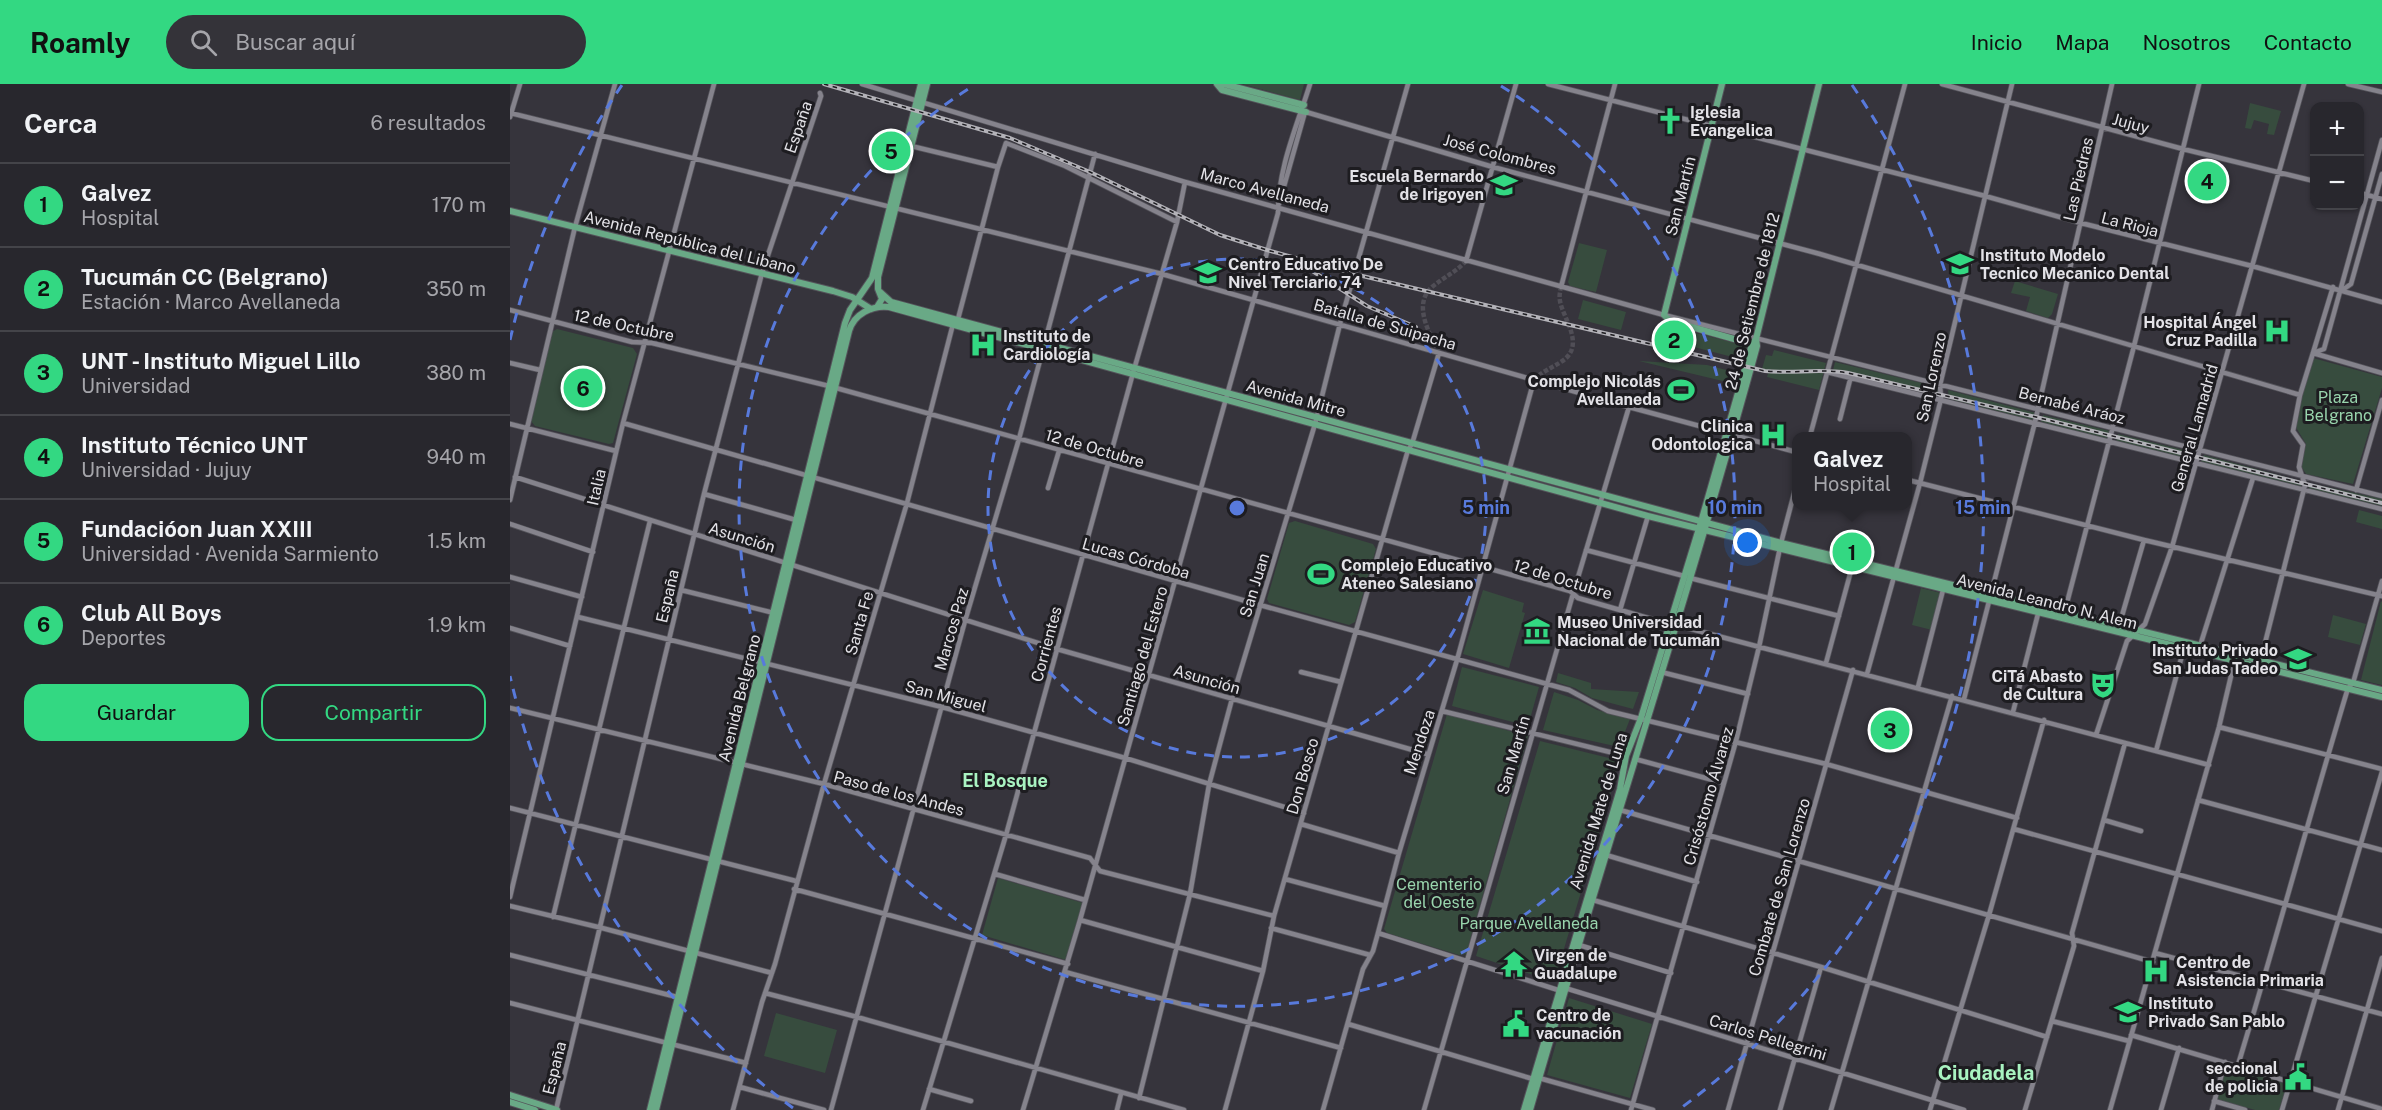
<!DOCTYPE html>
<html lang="es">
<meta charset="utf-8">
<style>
body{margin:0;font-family:"Public Sans",sans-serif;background:#343339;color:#f1f3f6}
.controls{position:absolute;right:18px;top:18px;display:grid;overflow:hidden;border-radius:12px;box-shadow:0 2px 4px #0004}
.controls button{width:54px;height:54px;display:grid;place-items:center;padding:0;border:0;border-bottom:2px solid #444449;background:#28272d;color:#f1f3f6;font:30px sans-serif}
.you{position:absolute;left:1238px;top:459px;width:21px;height:21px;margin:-15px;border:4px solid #fff;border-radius:50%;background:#1a73e8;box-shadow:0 0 0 9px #1a73e833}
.badge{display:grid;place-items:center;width:39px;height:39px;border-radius:50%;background:#33d882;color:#111;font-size:20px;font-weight:700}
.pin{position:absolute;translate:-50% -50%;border:3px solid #fff;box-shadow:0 2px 6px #0006}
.popup{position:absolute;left:1282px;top:348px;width:120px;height:78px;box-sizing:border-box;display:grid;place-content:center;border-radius:12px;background:#28272d;filter:drop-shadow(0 2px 4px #0005);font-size:20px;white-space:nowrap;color:#a5a5aa}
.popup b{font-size:22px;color:#f1f3f6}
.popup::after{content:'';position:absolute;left:50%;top:100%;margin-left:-12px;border:12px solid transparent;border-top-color:#28272d}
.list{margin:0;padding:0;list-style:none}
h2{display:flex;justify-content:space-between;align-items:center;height:78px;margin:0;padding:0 24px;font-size:26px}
h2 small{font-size:20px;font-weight:400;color:#a5a5aa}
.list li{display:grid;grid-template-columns:39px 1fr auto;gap:18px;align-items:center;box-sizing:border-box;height:84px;padding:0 24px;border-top:2px solid #444449}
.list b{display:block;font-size:22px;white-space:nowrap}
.list p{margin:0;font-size:20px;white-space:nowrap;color:#a5a5aa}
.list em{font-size:20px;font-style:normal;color:#a5a5aa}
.actions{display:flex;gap:12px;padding:18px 24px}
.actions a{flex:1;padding:14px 0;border:2px solid #33d882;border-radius:18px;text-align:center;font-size:21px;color:#33d882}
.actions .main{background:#33d882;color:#111}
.icon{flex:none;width:33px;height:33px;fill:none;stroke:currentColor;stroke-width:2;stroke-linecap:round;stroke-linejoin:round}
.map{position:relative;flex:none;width:1872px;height:1026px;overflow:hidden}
header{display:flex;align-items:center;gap:36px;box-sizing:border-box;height:84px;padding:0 30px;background:#33d882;color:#111}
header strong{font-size:28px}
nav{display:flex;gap:33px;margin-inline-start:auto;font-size:21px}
.search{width:420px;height:54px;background:#343339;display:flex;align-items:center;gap:15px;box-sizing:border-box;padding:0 21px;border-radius:33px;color:#a5a5aa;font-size:22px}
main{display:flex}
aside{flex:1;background:#28272d}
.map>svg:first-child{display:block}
.green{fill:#374c3e}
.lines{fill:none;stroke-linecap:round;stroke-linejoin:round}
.minor-tunnel{stroke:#504e56;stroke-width:4.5;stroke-dasharray:4.5 2;stroke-linecap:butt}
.minor-casing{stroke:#54535a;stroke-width:6}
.major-casing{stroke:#54535a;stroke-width:8}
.minor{stroke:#85838c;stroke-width:4.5}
.major{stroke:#69a986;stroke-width:6}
.rail-casing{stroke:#b3b2b8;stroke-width:4}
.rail{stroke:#1d1c20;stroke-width:1.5;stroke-dasharray:4.5;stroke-linecap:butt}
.ring{fill:none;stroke:#587adc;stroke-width:3;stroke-dasharray:10 8}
.labels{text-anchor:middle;stroke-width:6;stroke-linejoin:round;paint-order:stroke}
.poi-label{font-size:16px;font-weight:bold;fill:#e3e2e7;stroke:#1d1c20;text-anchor:start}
.street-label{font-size:16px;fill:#e3e2e7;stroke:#1d1c20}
.park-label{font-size:16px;fill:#99d5ad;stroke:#1d1c20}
.neighbourhood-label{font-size:18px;font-weight:bold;fill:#a9f3c1;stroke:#1d1c20}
.quarter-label{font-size:20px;font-weight:bold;fill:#a9f3c1;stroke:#1d1c20}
.centre{fill:#587adc;stroke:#1d1c20;stroke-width:3}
.ring-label{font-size:18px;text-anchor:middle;font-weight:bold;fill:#587adc;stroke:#1d1c20;stroke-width:6;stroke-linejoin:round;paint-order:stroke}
</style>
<header>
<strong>Roamly</strong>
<div class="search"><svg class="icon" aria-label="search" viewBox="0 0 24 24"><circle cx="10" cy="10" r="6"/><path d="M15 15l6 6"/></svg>Buscar aquí</div>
<nav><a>Inicio</a><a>Mapa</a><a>Nosotros</a><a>Contacto</a></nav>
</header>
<main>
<aside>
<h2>Cerca<small>6 resultados</small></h2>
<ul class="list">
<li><span class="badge">1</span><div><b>Galvez</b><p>Hospital</p></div><em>170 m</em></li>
<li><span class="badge">2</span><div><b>Tucumán CC (Belgrano)</b><p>Estación · Marco Avellaneda</p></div><em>350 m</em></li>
<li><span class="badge">3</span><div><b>UNT - Instituto Miguel Lillo</b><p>Universidad</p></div><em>380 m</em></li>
<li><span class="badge">4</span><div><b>Instituto Técnico UNT</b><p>Universidad · Jujuy</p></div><em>940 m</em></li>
<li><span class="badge">5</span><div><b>Fundacióon Juan XXIII</b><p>Universidad · Avenida Sarmiento</p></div><em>1.5 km</em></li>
<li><span class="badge">6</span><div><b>Club All Boys</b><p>Deportes</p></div><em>1.9 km</em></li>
</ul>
<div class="actions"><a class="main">Guardar</a><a>Compartir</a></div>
</aside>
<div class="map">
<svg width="1872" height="1026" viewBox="0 0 1872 1026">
<rect width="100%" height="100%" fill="#36343c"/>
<path class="green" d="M732,0H794L790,16Z
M1740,19L1771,27L1764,51L1757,50L1759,40L1744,36L1741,45L1735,44Z
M1069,159L1097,166L1086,208L1060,202L1058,198Z
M1505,197L1548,210L1542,230L1538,234L1516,227L1520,213L1501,209Z
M1073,216L1116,228L1111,246L1068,235Z
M47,245L123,264L127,270L103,359L99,360L25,342L21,337L42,248Z
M1178,247L1237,262L1234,276L1180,262L1182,253L1176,252Z
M1264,266L1316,279L1309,306L1257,293L1259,287L1252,285L1256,271L1262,272Z
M1803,274L1872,293V304L1843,400L1796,390L1791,382L1796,360L1784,340Z
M1129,277L1197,281L1224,288L1221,299Z
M1325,278L1432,304L1433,311L1323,286Z
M1438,306L1526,329L1523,336L1439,315Z
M1533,331L1600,347L1599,355L1531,338Z
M1608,350L1686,369L1684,376L1606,357Z
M1694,371L1791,397V402L1691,378Z
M1799,399L1872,415V422L1799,405Z
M1849,426L1872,432V445L1846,438Z
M785,437L863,460L866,465L845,538L839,541L759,519L757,515L779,439Z
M1411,504L1431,509L1422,546L1402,541Z
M973,506L1014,519L1012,528L1015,529L999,584L953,570Z
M1871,517L1872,518V601L1851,596Z
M1823,531L1856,540L1850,561L1818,553Z
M952,583L1029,603L1018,642L942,622Z
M1048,589L1081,599V605L1129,608L1123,625L1082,614L1065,604L1046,598Z
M1044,608L1068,616L1087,626L1120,635L1109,663L1033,646Z
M937,630L1018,652L956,870L949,871L877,849L874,845Z
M1030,657L1107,676L1105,695L1044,898L966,872Z
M488,794L573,819L556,876L472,851Z
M1059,914L1142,940L1120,1014L1037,991Z
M266,929L327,946L315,989L254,972Z
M1717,982L1777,1000L1769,1026H1745L1707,1015Z"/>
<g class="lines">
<path class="minor-tunnel" d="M929,269C920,250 902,221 922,203C934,193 946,188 956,177
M1024,296C1033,286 1045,283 1055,275C1074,259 1053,234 1050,217C1049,212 1050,208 1051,203"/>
<defs>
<path id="minor" d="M352,0L675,98L1154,231L1872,412
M1038,0L1475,112L1571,139L1742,182L1872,218
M1432,0L1673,65L1804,97
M1838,0L1872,8
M796,28L983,83L1310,170L1790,311
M0,29L652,190L1119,323L1286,368
M0,33L10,0
M401,62L488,83
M1850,109L1872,115
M769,120L795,28
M956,177L1006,0
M1051,203L1105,0
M1823,203L1803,269L1872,289
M1831,207L1841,200L1872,90
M0,226L122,258L142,259L319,302L1060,507L1068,514L1159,540
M0,279L30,286
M1317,288L1872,425
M1330,335L1341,292
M113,339L750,521L1059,606L1098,627L1316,680L1507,734
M0,340L106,367
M1300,352L1395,0
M5,393L547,565L917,670
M1398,396L1634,456L1872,512
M538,404L549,367
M1846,406L1872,316
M194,410L286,436
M0,416L65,143L105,0
M0,440L83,468
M1076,466L1174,492
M0,493L72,513
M1180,494L1329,532
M171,506L264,529
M1110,526L1138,432
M68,533L432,623L615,674L794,729
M1553,534L1624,262L1689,0
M1166,541L1699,681
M1609,542L1634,456
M0,544L60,562
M1690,562L1743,394
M1316,579L1342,483
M1740,581L1752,571L1795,401L1789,383L1793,361L1783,347L1790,311L1803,269L1814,265L1872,56
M791,588L831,598
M1151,588L1238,610
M1357,590L1410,399L1431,315L1430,301L1502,0
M1408,603L1433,506
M1454,615L1525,338L1602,0
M0,624L314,700L580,774L590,787L764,832
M932,627L1116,672
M1503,628L1529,526
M1709,643L1872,685
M1586,651L1617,557L1635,540L1662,463L1794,0
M1646,667L1674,564
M1125,675L1214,699
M1688,716L1872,766
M0,724L286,797
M1110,726L1643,878
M1594,736L1631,747
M791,740L889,769
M1504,745L1872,847
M1096,771L1187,798
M485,790L575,816
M775,795L875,822
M284,805L558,880
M0,813L113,339L204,0
M1083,816L1311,883L1537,953
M0,822L92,844L262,889
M43,833L140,437
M570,836L753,887
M761,844L860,871
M868,849L1048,906L1055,904L1454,1026
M1069,861L1161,889
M1645,869L1872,930
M0,871L167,913
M555,888L831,964
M255,909L347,933L674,1026
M0,919L236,979
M1542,937L1619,957
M838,940L1023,995
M1621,951L1872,1025
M1728,981C1766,856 1800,730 1838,604L1843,599L1872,497
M1029,994L1143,1026
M230,1003L314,1026
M419,1005L461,1017
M629,1014L680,810L699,701L722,615L805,340L830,240L898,0
M1704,1017L1735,1026
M46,1026L194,410L252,189L311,12L310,9
M223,1026L252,918L265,880L314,700L397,419L443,240L448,235L488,83L496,59L555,82L667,138
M321,1026L455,537L509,355L585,70
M413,1026L496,751L623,289L667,138L675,98
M513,1026L570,836L768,129C768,84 787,42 800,0
M607,1026L611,1010
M715,1026L753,887L764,832L898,366L902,360L929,269
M813,1026L853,885L863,867L868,849L889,769L947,576L1024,296
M914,1026L1063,510L1119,323
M1121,1026L1226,657L1249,563L1271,459L1286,402
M1218,1026L1343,586
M1270,1026L1311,883
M1321,1026L1442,612
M1420,1026L1479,831L1534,636
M1515,1026L1564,862L1562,849L1615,659
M1600,1026L1709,643L1725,575
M1651,1026L1669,964
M1702,1026L1715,978
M1772,1026L1872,688
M1828,1026L1872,874"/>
<path id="major" d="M707,0L712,6L796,28
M714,0L794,21
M1212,0L1154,231L1160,237L1242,260
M0,127L323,207L342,213L361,225
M370,208L381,218L1271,459L1872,606
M367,223L372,215L368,205V193L417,0
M0,1011L47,1026
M0,1018L25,1026
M140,1026L335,239L340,226L362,194L411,0
M146,1026L339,247C344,230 362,221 379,223L1138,432L1872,613
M1014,1026L1110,705L1116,672L1131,634L1191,438L1242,260L1246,255
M1020,1026C1093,771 1177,518 1247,262L1246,255L1309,0"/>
</defs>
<use href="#minor" class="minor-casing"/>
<use href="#major" class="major-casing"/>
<use href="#minor" class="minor"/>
<use href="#major" class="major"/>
<defs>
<path id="rail" d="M314,0L500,54L580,88L710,151L757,166L844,190L1255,287C1283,290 1310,284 1338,289L1526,333L1872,419
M793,181L857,222L906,243"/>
</defs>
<use href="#rail" class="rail-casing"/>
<use href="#rail" class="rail"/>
</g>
<g class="ring">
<circle cx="727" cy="424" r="249"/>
<path d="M991 2A498 498 0 1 1 463 2"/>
<path d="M283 1024A746 746 0 0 1 0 592M0 256A746 746 0 0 1 112 1M1342 1A746 746 0 0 1 1171 1024"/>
</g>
<defs>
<symbol id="church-bare" viewBox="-9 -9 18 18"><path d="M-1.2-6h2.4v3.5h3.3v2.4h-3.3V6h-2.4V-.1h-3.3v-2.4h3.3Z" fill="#33d882" stroke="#1d1c20" stroke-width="2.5" paint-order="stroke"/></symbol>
<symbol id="school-bare" viewBox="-9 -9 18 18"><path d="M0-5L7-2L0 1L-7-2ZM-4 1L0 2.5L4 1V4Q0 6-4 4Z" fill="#33d882" stroke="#1d1c20" stroke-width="2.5" paint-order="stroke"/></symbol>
<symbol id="university-bare" viewBox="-9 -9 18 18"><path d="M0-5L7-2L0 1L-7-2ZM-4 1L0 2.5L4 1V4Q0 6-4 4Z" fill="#33d882" stroke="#1d1c20" stroke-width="2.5" paint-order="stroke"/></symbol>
<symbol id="hospital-bare" viewBox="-9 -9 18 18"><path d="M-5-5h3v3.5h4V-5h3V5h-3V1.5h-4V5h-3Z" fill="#33d882" stroke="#1d1c20" stroke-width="2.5" paint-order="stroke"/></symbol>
<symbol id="stadium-bare" viewBox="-9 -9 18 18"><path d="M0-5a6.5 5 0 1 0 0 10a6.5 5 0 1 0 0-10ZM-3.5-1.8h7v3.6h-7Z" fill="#33d882" stroke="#1d1c20" stroke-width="2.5" paint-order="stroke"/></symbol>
<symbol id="museum-bare" viewBox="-9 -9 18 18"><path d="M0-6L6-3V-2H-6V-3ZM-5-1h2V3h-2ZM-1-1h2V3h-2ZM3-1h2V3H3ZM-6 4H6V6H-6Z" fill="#33d882" stroke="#1d1c20" stroke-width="2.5" paint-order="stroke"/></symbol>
<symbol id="theatre-bare" viewBox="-9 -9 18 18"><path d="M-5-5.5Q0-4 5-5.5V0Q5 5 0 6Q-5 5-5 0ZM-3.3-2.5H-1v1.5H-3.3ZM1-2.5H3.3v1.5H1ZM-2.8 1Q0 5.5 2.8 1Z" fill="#33d882" stroke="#1d1c20" stroke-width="2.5" paint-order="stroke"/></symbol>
<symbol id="temple-bare" viewBox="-9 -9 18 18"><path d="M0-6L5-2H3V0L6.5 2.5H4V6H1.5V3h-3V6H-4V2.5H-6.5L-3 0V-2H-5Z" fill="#33d882" stroke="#1d1c20" stroke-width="2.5" paint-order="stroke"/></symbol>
<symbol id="civic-bare" viewBox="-9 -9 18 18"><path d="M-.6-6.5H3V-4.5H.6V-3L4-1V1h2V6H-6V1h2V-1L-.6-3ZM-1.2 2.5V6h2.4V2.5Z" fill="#33d882" stroke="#1d1c20" stroke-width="2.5" paint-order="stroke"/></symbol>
</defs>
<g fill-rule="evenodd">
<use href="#church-bare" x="1141" y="18" width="38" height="38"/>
<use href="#school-bare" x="975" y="82" width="38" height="38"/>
<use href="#university-bare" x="1431" y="161" width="38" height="38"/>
<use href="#university-bare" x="679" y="170" width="38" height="38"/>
<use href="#hospital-bare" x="1748" y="228" width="38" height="38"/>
<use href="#hospital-bare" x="454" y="242" width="38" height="38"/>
<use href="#stadium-bare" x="1152" y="287" width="38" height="38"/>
<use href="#hospital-bare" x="1244" y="332" width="38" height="38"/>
<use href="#stadium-bare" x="792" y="471" width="38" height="38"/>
<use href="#museum-bare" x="1008" y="528" width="38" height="38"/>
<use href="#university-bare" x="1769" y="556" width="38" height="38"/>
<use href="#theatre-bare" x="1574" y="582" width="38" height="38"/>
<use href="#temple-bare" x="985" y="861" width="38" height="38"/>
<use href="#hospital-bare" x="1627" y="868" width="38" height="38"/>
<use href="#school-bare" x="1599" y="909" width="38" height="38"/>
<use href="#civic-bare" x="987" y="921" width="38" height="38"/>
<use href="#civic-bare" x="1769" y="974" width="38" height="38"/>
</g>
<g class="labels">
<g class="poi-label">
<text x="1180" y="34">Iglesia<tspan x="1180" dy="18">Evangelica</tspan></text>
<text x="974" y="98" text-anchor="end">Escuela Bernardo<tspan x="974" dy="18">de Irigoyen</tspan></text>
<text x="1470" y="177">Instituto Modelo<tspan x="1470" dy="18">Tecnico Mecanico Dental</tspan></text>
<text x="718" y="186">Centro Educativo De<tspan x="718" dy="18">Nivel Terciario 74</tspan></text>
<text x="1747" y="244" text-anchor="end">Hospital Ángel<tspan x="1747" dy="18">Cruz Padilla</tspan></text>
<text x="493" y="258">Instituto de<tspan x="493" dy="18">Cardiología</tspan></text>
<text x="1151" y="303" text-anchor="end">Complejo Nicolás<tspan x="1151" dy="18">Avellaneda</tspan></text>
<text x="1243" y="348" text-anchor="end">Clinica<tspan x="1243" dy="18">Odontologica</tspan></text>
<text x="831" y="487">Complejo Educativo<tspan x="831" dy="18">Ateneo Salesiano</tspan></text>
<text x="1047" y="544">Museo Universidad<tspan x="1047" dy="18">Nacional de Tucumán</tspan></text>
<text x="1768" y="572" text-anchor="end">Instituto Privado<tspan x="1768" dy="18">San Judas Tadeo</tspan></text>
<text x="1573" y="598" text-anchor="end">CiTá Abasto<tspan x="1573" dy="18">de Cultura</tspan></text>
<text x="1024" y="877">Virgen de<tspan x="1024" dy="18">Guadalupe</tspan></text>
<text x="1666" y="884">Centro de<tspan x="1666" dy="18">Asistencia Primaria</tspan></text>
<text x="1638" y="925">Instituto<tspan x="1638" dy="18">Privado San Pablo</tspan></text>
<text x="1026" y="937">Centro de<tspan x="1026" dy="18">vacunación</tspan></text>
<text x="1768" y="990" text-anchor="end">seccional<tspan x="1768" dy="18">de policia</tspan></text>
</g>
<g class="street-label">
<text transform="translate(1621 39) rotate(15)" y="6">Jujuy</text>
<text transform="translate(288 43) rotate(-71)" y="6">España</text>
<text transform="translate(990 70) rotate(15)" y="6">José Colombres</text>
<text transform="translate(1568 95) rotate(-77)" y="6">Las Piedras</text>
<text transform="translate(755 106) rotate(15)" y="6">Marco Avellaneda</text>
<text transform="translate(1170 112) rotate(-76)" y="6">San Martín</text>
<text transform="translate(1620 140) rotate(14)" y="6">La Rioja</text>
<text transform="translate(180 158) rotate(14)" y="6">Avenida República del Libano</text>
<text transform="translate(1242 217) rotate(-76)" y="6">24 de Setiembre de 1812</text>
<text transform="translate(875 240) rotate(16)" y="6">Batalla de Suipacha</text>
<text transform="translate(114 241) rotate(12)" y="6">12 de Octubre</text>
<text transform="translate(1421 293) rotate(-78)" y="6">San Lorenzo</text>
<text transform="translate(786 314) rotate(15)" y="6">Avenida Mitre</text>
<text transform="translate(1562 321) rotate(14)" y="6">Bernabé Aráoz</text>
<text transform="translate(1684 344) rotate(-74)" y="6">General Lamadrid</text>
<text transform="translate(585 364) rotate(16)" y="6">12 de Octubre</text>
<text transform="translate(86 403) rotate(-77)" y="6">Italia</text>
<text transform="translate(232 453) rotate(17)" y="6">Asunción</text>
<text transform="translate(626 474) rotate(16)" y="6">Lucas Córdoba</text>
<text transform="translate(1053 495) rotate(17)" y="6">12 de Octubre</text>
<text transform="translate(744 501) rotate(-73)" y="6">San Juan</text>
<text transform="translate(157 512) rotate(-77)" y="6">España</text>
<text transform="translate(1537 517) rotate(14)" y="6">Avenida Leandro N. Alem</text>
<text transform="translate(349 539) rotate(-74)" y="6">Santa Fe</text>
<text transform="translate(441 545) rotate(-74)" y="6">Marcos Paz</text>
<text transform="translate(536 560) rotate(-75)" y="6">Corrientes</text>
<text transform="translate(632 572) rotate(-74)" y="6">Santiago del Estero</text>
<text transform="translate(697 595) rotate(16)" y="6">Asunción</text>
<text transform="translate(436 612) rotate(15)" y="6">San Miguel</text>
<text transform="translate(229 614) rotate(-76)" y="6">Avenida Belgrano</text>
<text transform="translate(909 658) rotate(-72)" y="6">Mendoza</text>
<text transform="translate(1003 671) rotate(-74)" y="6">San Martín</text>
<text transform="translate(792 692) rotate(-74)" y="6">Don Bosco</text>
<text transform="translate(389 709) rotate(15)" y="6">Paso de los Andes</text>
<text transform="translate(1198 712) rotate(-74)" y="6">Crisóstomo Álvarez</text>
<text transform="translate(1088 727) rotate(-73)" y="6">Avenida Mate de Luna</text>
<text transform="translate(1269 803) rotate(-74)" y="6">Combate de San Lorenzo</text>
<text transform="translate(1258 953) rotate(17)" y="6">Carlos Pellegrini</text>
<text transform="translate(44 984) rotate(-76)" y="6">España</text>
</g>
<g class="park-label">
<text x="1828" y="319">Plaza<tspan x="1828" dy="18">Belgrano</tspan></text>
<text x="929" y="806">Cementerio<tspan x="929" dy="18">del Oeste</tspan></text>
<text x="1019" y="845">Parque Avellaneda</text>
</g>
<g class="neighbourhood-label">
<text x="495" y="703">El Bosque</text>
</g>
<g class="quarter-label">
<text x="1476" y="996">Ciudadela</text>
</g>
</g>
<circle cx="727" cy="424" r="9" class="centre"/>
<g class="ring-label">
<text x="976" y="430">5 min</text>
<text x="1225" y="430">10 min</text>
<text x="1473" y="430">15 min</text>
</g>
</svg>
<div class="controls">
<button>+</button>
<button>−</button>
</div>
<div class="you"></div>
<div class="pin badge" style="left:1342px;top:468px">1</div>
<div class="popup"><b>Galvez</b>Hospital</div>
<div class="pin badge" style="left:1164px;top:256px">2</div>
<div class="pin badge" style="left:1380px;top:646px">3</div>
<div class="pin badge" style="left:1697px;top:97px">4</div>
<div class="pin badge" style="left:381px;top:67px">5</div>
<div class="pin badge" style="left:73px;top:304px">6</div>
</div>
</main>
